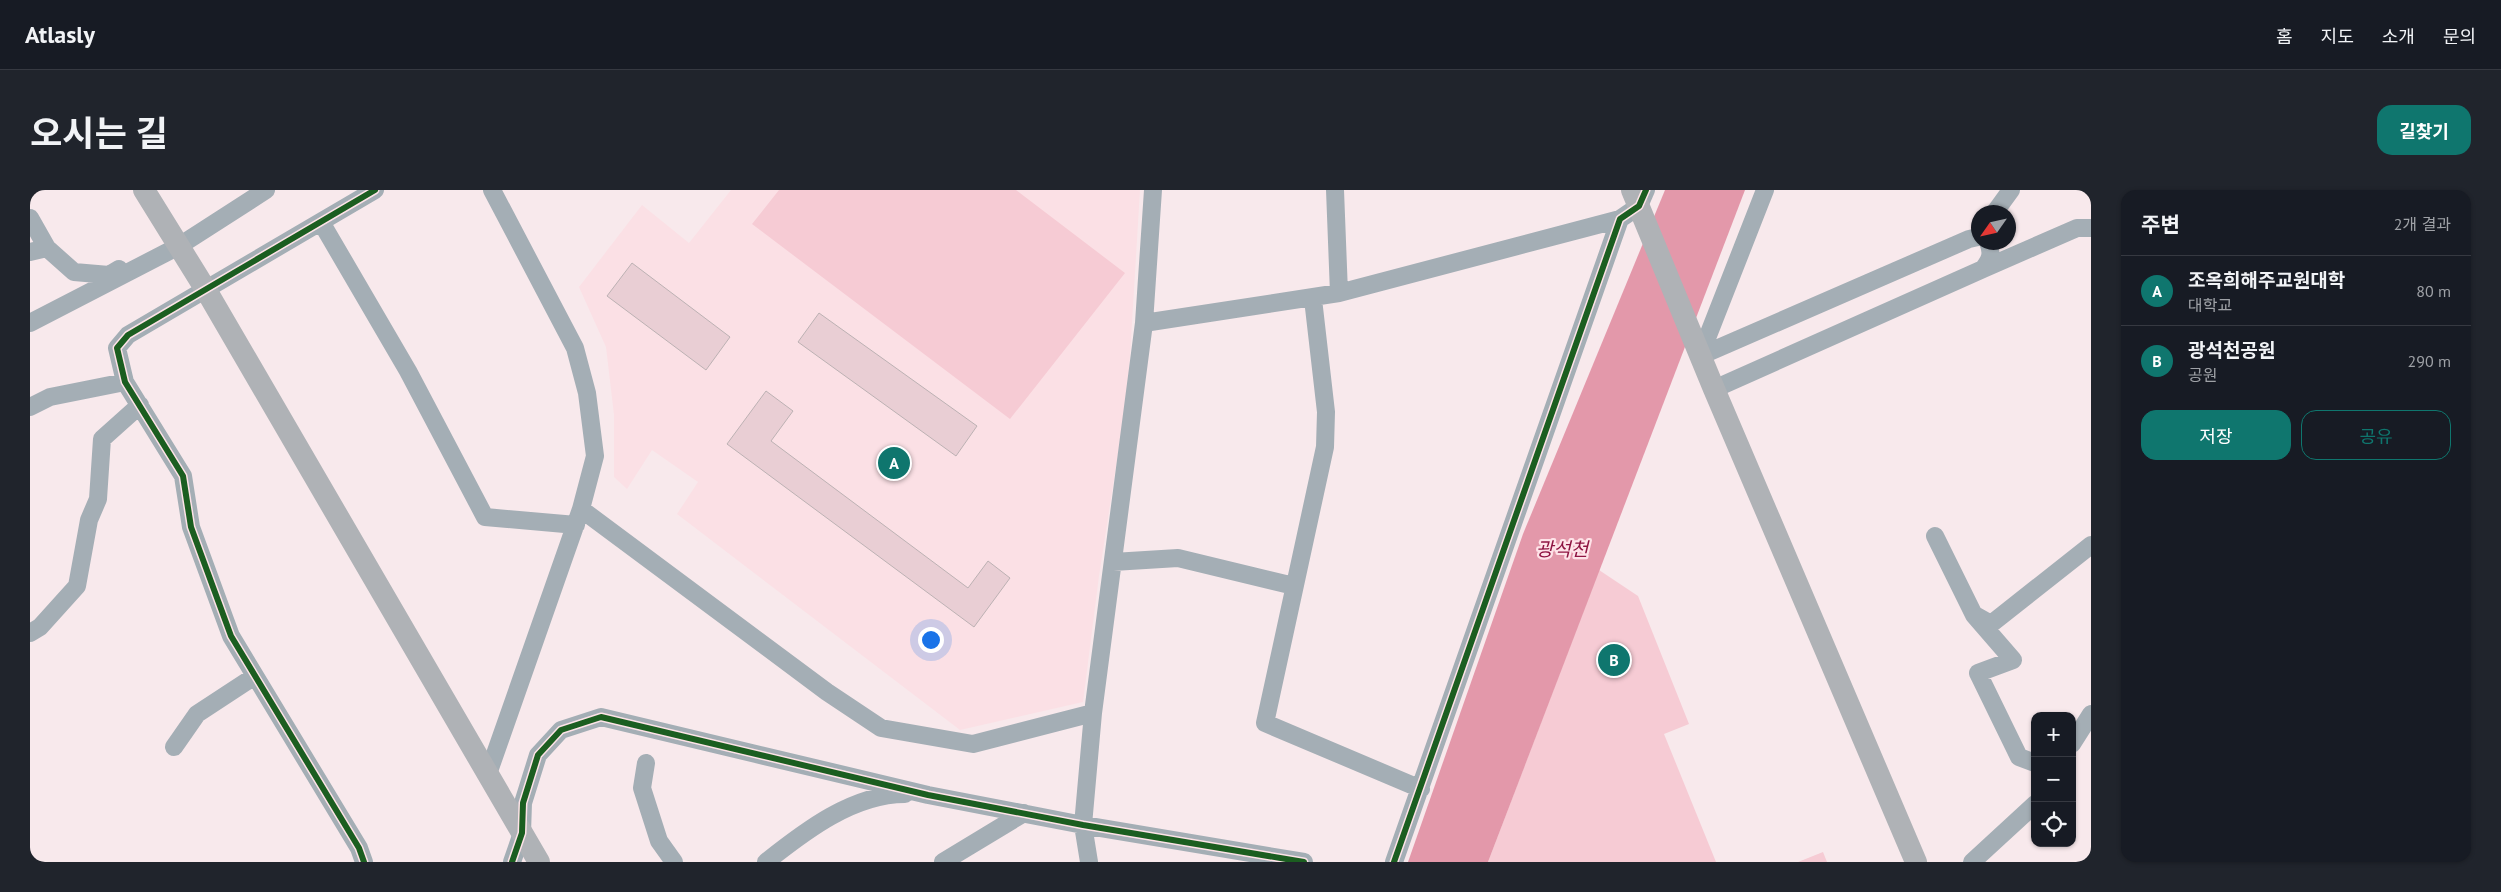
<!DOCTYPE html>
<html lang="ko">
<meta charset="utf-8">
<style>
body{margin:0;font-family:"PT Sans","Noto Sans KR",sans-serif;background:#20242c;color:#f1f3f6}
.controls{position:absolute;right:15px;bottom:15px;display:grid;overflow:hidden;border-radius:10px;box-shadow:0 1px 4px #0004}
.controls button{width:45px;height:45px;display:grid;place-items:center;padding:0;border:0;border-bottom:1px solid #363941;background:#171b24;color:#f1f3f6;font:25px sans-serif}
.compass{position:absolute;left:1941px;top:15px;width:45px;height:45px;border-radius:50%;background:#171b24;box-shadow:0 1px 4px #0004;rotate:236deg}
.you{position:absolute;left:900px;top:449px;width:18px;height:18px;margin:-12px;border:4px solid #fff;border-radius:50%;background:#1a73e8;box-shadow:0 0 0 8px #1a73e833}
.badge{display:grid;place-items:center;width:32px;height:32px;border-radius:50%;background:#0f766e;color:#fff;font-size:16px;font-weight:700}
.pin{position:absolute;translate:-50% -50%;border:2px solid #fff;box-shadow:0 1px 5px #0006}
.list{margin:0;padding:0;list-style:none}
h2{display:flex;justify-content:space-between;align-items:center;height:65px;margin:0;padding:0 20px;font-size:21px}
h2 small{font-size:16px;font-weight:400;color:#9ea1a6}
.list li{display:grid;grid-template-columns:32px 1fr auto;gap:15px;align-items:center;box-sizing:border-box;height:70px;padding:0 20px;border-top:1px solid #363941}
.list b{display:block;font-size:19px;white-space:nowrap}
.list p{margin:0;font-size:16px;white-space:nowrap;color:#9ea1a6}
.list em{font-size:16px;font-style:normal;color:#9ea1a6}
.actions{display:flex;gap:10px;padding:15px 20px}
.actions a{flex:1;padding:11px 0;border:1px solid #0f766e;border-radius:15px;text-align:center;font-size:18px;color:#0f766e}
.actions .main{background:#0f766e;color:#fff}
.icon{flex:none;width:28px;height:28px;fill:none;stroke:currentColor;stroke-width:2;stroke-linecap:round;stroke-linejoin:round}
.map{position:relative;flex:none;width:2061px;height:672px;overflow:hidden;border-radius:15px}
header{display:flex;align-items:center;gap:30px;box-sizing:border-box;height:70px;padding:0 25px;background:#171b24;border-bottom:1px solid #363941}
header strong{font-size:24px}
nav{display:flex;gap:28px;margin-inline-start:auto;font-size:18px}
.intro{display:flex;align-items:center;justify-content:space-between;box-sizing:border-box;height:120px;padding:0 30px}
h1{margin:0;font-size:35px}
.button{padding:12px 22px;border-radius:15px;background:#0f766e;color:#fff;font-size:18px;font-weight:700}
main{display:flex;gap:30px;padding:0 30px}
aside{flex:1;background:#171b24;border-radius:15px;box-shadow:0 1px 4px #0004}
.map>svg:first-child{display:block}
.built{fill:#fbe0e5}
.green{fill:#f6cbd4}
.water{fill:#e398aa}
.building{fill:#e9ced4;stroke:#bcb1b3}
.lines{fill:none;stroke-linecap:round;stroke-linejoin:round}
.minor{stroke:#a4aeb5;stroke-width:18}
.major{stroke:#afb2b6;stroke-width:22}
.cycleway-casing{stroke:#fee3e8;stroke-width:9}
.cycleway{stroke:#1b5e20;stroke-width:6}
.labels{text-anchor:middle;stroke-width:4.5;stroke-linejoin:round;paint-order:stroke}
.water-label{font-size:19px;font-style:italic;fill:#8e1442;stroke:#fee3e8}
</style>
<header>
<strong>Atlasly</strong>
<nav><a>홈</a><a>지도</a><a>소개</a><a>문의</a></nav>
</header>
<div class="intro"><h1>오시는 길</h1><a class="button">길찾기</a></div>
<main>
<div class="map">
<svg width="2061" height="672" viewBox="0 0 2061 672">
<rect width="100%" height="100%" fill="#f8e9ec"/>
<path class="built" d="M701,0H1110L1098,199L1069,386L1053,512L930,540L647,324L668,292L622,260L597,299L584,287V225L576,157L549,97L612,15L659,53Z"/>
<path class="green" d="M749,0H986L1095,83L980,229L722,34Z
M1569,380L1608,406L1659,534L1634,544L1686,672H1458Z
M1793,662L1797,672H1768Z"/>
<path class="water" d="M1635,0H1715L1458,672H1378L1493,344Z"/>
<path class="building" d="M602,73L700,147L676,180L577,106Z
M789,123L947,236L926,266L768,152Z
M736,201L763,221L741,251L938,398L958,371L980,388L944,437L697,254Z"/>
<g class="lines">
<path class="minor" d="M1305,0L1309,103
M1965,22L1981,0
M0,28L17,58L44,82L79,85L89,79
M291,32L378,181L455,327L546,335
M0,62L17,58
M1953,79L2047,38H2061
M1283,109L1296,222L1295,257L1235,533L1391,599
M0,133L149,56L236,0
M1114,133L1309,103L1590,29
M1670,166L1939,49L1948,47
M1670,166L1735,0
M1684,199L1953,79C1960,70 1963,64 1958,52
M0,217L20,207L95,192
M551,319L797,502L851,538L943,554L1063,523
M1905,346L1944,425L1983,470L1948,483L1989,567L2005,573
M1083,372L1148,368L1264,396
M1945,425L1961,434L2061,355
M0,443L10,437L47,396L59,330L68,309L72,249L110,215
M2042,554L2061,524
M144,557L167,524L225,486
M616,573L612,598L629,651L644,672
M458,584L551,319L565,266L557,203L545,158L462,0
M334,672L329,658L201,446L161,337L153,286L95,192L87,158L98,145L345,0
M482,672L492,643L493,613L508,565L531,540L571,527L898,605L1053,635L1274,672
M736,672C775,641 823,604 875,604
M913,672L994,623
M1059,672L1053,635L1063,523L1114,133L1123,0
M1364,672L1590,29L1609,16L1616,0
M1942,672L2005,614"/>
<path class="major" d="M114,0L176,100L509,672
M1602,0L1684,199L1886,672"/>
<defs>
<path id="cycleway" d="M334,672L329,658L201,446L161,337L153,286L95,192L87,158L98,145L345,0
M482,672L492,643L493,613L508,565L531,540L571,527L898,605L1053,635L1274,672
M1364,672L1590,29L1609,16L1616,0"/>
</defs>
<use href="#cycleway" class="cycleway-casing"/>
<use href="#cycleway" class="cycleway"/>
</g>
<g class="labels">
<g class="water-label">
<text x="1532" y="366">광석천</text>
</g>
</g>
</svg>
<div class="controls">
<button>+</button>
<button>−</button>
<button><svg class="icon" aria-label="locate" viewBox="0 0 24 24"><circle cx="12" cy="12" r="6"/><path d="M12 2v4M12 18v4M2 12h4M18 12h4"/></svg></button>
</div>
<svg class="compass" viewBox="-18 -18 36 36"><path d="M0-13l5 13h-10z" fill="#e53935"/><path d="M0 13l5-13h-10z" fill="#9ea1a6"/></svg>
<div class="you"></div>
<div class="pin badge" style="left:864px;top:273px">A</div>
<div class="pin badge" style="left:1584px;top:470px">B</div>
</div>
<aside>
<h2>주변<small>2개 결과</small></h2>
<ul class="list">
<li><span class="badge">A</span><div><b>조옥희해주교원대학</b><p>대학교</p></div><em>80 m</em></li>
<li><span class="badge">B</span><div><b>광석천공원</b><p>공원</p></div><em>290 m</em></li>
</ul>
<div class="actions"><a class="main">저장</a><a>공유</a></div>
</aside>
</main>
